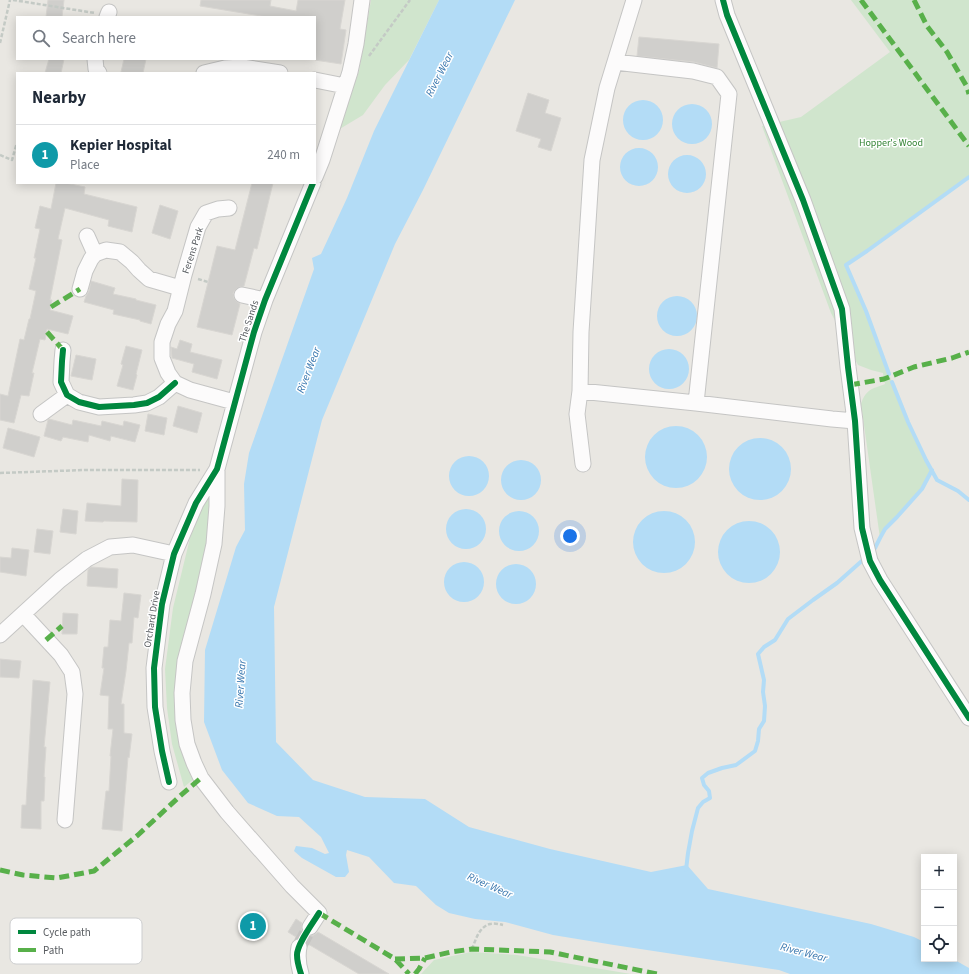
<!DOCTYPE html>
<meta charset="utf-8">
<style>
body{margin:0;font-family:"Source Sans 3",sans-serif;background:#f2f2f3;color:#1f2937}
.controls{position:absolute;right:12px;bottom:12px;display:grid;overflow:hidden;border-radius:0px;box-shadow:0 2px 10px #0003}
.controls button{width:36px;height:36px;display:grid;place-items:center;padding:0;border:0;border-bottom:1px solid #e0e1e3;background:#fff;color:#1f2937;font:20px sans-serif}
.you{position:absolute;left:570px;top:536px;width:14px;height:14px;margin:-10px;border:3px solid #fff;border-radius:50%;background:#1a73e8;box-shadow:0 0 0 6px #1a73e833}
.badge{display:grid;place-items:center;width:26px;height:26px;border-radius:50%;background:#8b8d8e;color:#fff;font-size:13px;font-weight:700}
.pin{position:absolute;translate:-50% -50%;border:2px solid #fff;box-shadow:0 1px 4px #0006}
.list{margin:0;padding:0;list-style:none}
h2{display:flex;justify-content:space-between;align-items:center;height:52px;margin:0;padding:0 16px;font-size:17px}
h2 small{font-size:13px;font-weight:400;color:#747a83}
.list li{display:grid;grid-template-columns:26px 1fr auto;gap:12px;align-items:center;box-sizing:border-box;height:60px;padding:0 16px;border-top:1px solid #e0e1e3}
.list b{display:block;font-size:15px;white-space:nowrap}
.list p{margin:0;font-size:13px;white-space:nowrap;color:#747a83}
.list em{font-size:13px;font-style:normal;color:#747a83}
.icon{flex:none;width:22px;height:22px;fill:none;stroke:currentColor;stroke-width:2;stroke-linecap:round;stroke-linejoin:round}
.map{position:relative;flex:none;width:969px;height:974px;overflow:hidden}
.search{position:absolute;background:#fff;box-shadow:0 2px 10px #0003;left:16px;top:16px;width:300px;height:44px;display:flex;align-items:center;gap:10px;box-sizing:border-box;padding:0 14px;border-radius:0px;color:#747a83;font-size:15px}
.panel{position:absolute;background:#fff;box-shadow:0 2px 10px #0003;left:16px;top:72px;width:300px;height:112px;border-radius:0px}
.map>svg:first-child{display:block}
.green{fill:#d0e5cd}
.water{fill:#b3dcf6}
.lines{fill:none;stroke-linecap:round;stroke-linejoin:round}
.stream{stroke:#b3dcf6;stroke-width:4}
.building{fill:#d0cfcc;stroke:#d8d6d2}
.minor-tunnel{stroke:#c5c4c2;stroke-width:15;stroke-dasharray:15 8;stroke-linecap:butt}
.minor-casing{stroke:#c5c5c4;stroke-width:17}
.path{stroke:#c4cac5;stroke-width:2.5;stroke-dasharray:4 2;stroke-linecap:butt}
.minor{stroke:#fcfbfb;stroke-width:15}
.quiet{stroke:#58b04a;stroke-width:5;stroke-dasharray:10 5;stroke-linecap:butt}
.cycleway-casing{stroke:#fff;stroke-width:8}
.cycleway{stroke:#00873e;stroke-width:6}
.labels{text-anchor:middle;stroke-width:3;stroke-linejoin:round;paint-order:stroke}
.park-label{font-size:10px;fill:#348435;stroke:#fff}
.street-label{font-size:10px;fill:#585c60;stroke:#fff}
.water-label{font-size:11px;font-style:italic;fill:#3a78af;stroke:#fff}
.key{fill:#fff;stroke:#cdcecf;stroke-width:1}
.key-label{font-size:11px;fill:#585c60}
</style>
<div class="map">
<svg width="969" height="974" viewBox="0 0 969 974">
<rect width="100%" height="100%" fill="#e9e7e2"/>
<path class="green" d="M371,0H439L409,60L385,85L363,115L338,130L359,71Z
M851,0H969V177L867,251L846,265L866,311L892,382L908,422L926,460L932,470C928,476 925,484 921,490C908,507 890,520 880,538L861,404C866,389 872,389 885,384L883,373L871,370L858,365L831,313L762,126L801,117L890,52Z
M212,491L204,572L180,661L195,778L184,787L172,744L167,708L165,669L173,608L191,534L207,492Z
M471,952L517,955L631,974H421L434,960Z"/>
<path class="water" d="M439,0H515L423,190L395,244L322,420L274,607L276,742L313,780L365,797L425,799L469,827L550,849L651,872L687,865L708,889L871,924L914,937L924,942V959H953L969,968V974H790L779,970L614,945L553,935L505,922L475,919L449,913L436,905L416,886L394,883L369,857L347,850L346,855L349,872L345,877H336L302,858L294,851L296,846L312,848L325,854L329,853L321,837L299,817L277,816L248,803L222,770L204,722L205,650L236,547L245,530L244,484L249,453L314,269L312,258L321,254L347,198L374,131Z
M623 120a20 20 0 1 1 40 0a20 20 0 1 1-40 0Z
M672 124a20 20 0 1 1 40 0a20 20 0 1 1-40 0Z
M620 167a19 19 0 1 1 38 0a19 19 0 1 1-38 0Z
M668 174a19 19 0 1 1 38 0a19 19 0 1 1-38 0Z
M657 316a20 20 0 1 1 40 0a20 20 0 1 1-40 0Z
M649 369a20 20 0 1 1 40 0a20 20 0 1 1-40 0Z
M645 457a31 31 0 1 1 62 0a31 31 0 1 1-62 0Z
M729 469a31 31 0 1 1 62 0a31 31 0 1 1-62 0Z
M449 476a20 20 0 1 1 40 0a20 20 0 1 1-40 0Z
M501 480a20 20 0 1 1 40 0a20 20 0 1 1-40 0Z
M446 529a20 20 0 1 1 40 0a20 20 0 1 1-40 0Z
M499 531a20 20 0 1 1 40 0a20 20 0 1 1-40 0Z
M633 542a31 31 0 1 1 62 0a31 31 0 1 1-62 0Z
M718 552a31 31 0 1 1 62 0a31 31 0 1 1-62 0Z
M444 582a20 20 0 1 1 40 0a20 20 0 1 1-40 0Z
M496 584a20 20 0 1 1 40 0a20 20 0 1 1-40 0Z"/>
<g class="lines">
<path class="stream" d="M889,374L866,311L846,265L867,251L969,177
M892,382L908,422L926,460L937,480L958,491L969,500
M875,548L880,538L885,529L897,517L922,489L932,470
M686,870L688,853L692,831L698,808L703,802L710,798L709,791L704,785L702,778L708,773L722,768L736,765L755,751L758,741L759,729L764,721L765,706L763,692L764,680L758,654L764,647L775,640L788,619L813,600L837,583L864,559"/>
</g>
<path class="building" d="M48,0H64L62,17H46Z
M201,0H271L270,6L296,11L298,0H345L340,29L346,30L341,64L315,60V17H267L200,6Z
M639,37L719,44L717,68L694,62L637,56Z
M49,59H64L61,73H45Z
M124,59H146L143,73H127L121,72Z
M528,93L549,100L545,113L561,118L551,151L538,147L541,139L516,131Z
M56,183H65L85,187L84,194L137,207L132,232L108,226L109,220L65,208L58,239L62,240L50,300H52L50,310L73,316L68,334L47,329L45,340L40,339L32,373H34L29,396L21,395L14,423L0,420V394L8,396L20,339L24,340L29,319H30L36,291L29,289L36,258H34L40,229L35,228L40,206L51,209Z
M252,183H273L257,249L254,248L244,286L239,287L236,289L233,293L234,298L236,301L240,304L232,335L197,327L217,246L235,250Z
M160,205L178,211L170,239L152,233Z
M91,281L115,288L113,294L136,299V300L156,305L151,324L140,321V320L113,314L114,310L84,302L86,296L89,291Z
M180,340L192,344L190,352L222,360L217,379L192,372L194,364L172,358L171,347L177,349Z
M126,346L142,350L136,374L137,375L133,390L117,386L123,365L121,364Z
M76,355L96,359L92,380L71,376Z
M178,406L202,413L197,433L173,426Z
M148,414L167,418L164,435L145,431Z
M49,419L72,425L73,420L101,426L102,421L123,426L124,421L140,425L135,442L111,436L110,441L89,435L88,442L63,437L61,441L44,436L48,420Z
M8,428L40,437L34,457L3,448Z
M122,479L138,480L137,522L104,521L103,522L85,521L87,503L121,506Z
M63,509L78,511L76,534L60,532Z
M37,529L53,531L50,554L34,552Z
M12,548L29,550L26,576L0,572V557L11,558Z
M91,567L118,569L117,588L87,586L88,570Z
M124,593L141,595L138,618L134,617L132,643H129L126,671L121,704H124V733L132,734L129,758L128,757L122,831L102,829L106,791H109L111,756H110L113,729H108L109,696L100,695L104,668H102L104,647H108L110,620L121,621Z
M63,613L78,614L77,634H62Z
M0,659L21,661L19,678L0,677Z
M33,680L50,682L44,747H46L44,777H45L44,801H41V829L21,828L22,805H26Z
M296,919L302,923L301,927L302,931L305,935L310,936L314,935L318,932L389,974H359L308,944L304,940L300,938L295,939L296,937L288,932Z"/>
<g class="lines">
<path class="minor-tunnel" d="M299,947L310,927"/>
<defs>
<path id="minor" d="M723,0L727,15L803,200L842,309L848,367L855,421L862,528L870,561L880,580L969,718
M107,17L109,12
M95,59L96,69L99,73
M615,62L693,71L717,77L729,94L696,403
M204,73L225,68L242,67L280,73
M315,80L345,86
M315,177L322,160L350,72L356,44L362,0
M229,208L218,209L206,213L198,227L184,275L175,311L168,324L162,342V358L168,373L175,383L190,390L234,402
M87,236L95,254
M80,289L85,271L91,259L95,254L106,250L120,252L132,262L139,270L149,279L180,288
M242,295L265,300
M63,350L62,361L61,382L67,395L79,402L99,407L134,405L147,403L159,397L175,383
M580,391L696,403L832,419L855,421
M41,414L67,395
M583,464L577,414L580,391L581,332L592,160L607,88L634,0
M23,614L61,655L72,672L75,694L65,820
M0,635L60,580L87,559L110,547L133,545L174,554
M169,782L162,751L155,707L154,668L162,604L174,554L196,503L217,469
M310,927L319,913L292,886L227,812L201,778L194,763L187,744L183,720L182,693L185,661L203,594L214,544L217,506V469L254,332L265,300L313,183
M299,947C297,957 298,964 301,974"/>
</defs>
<use href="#minor" class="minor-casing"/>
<path class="path" d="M13,0L95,13
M0,43L10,0
M369,56L410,0
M0,155L12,160L16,146L17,145
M198,279L208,282
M0,473L84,470H200
M472,949C476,939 479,927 490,924C494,923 499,924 503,925"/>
<use href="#minor" class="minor"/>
<path class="quiet" d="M861,0L969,146
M914,0L927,26L947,52L967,87L969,94
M51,307L80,289
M47,332L63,350
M850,385L884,379L914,367L952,358L969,352
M46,640L62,626
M0,870L23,875L57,878L94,871L138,835L180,796L201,778
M319,913L395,959L409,974
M395,959L425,958L451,952L472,949L550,952L657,974
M415,974L419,969L425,958"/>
<defs>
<path id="cycleway" d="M723,0L727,15L803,200L842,309L848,367L855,421L862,528L870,561L880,580L969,718
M63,350L62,361L61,382L67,395L79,402L99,407L134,405L147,403L159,397L175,383
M169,782L162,751L155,707L154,668L162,604L174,554L196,503L217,469L254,332L265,300L313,183
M301,974C299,968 297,962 297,955C297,944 313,923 319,913"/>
</defs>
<use href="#cycleway" class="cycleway-casing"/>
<use href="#cycleway" class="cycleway"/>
</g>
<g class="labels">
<g class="park-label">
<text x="891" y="146">Hopper's Wood</text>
</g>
<g class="street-label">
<text transform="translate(192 250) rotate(-72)" y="4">Ferens Park</text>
<text transform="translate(248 321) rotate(-72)" y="4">The Sands</text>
<text transform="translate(151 619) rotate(-81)" y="4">Orchard Drive</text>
</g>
<g class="water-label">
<text transform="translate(439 74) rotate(-63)" y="4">River Wear</text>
<text transform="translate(308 370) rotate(-69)" y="4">River Wear</text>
<text transform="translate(240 684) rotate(-86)" y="4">River Wear</text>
<text transform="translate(490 885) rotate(24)" y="4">River Wear</text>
<text transform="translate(804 952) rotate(15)" y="4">River Wear</text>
</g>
</g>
<rect x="10" y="918" width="132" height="46" rx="6" class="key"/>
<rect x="18" y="930" width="18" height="4" fill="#00873e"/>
<rect x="18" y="948" width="18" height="4" fill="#58b04a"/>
<g class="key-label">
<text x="43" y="936">Cycle path</text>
<text x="43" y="954">Path</text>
</g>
</svg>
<div class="controls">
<button>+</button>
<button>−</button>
<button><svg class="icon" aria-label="locate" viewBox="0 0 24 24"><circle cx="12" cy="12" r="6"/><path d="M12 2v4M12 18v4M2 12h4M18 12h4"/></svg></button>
</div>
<div class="you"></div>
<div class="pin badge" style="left:253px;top:926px;background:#0f9aa8">1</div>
<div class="search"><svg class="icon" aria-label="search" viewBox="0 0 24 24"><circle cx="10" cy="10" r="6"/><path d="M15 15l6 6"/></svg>Search here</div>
<section class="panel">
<h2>Nearby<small></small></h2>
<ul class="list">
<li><span class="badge" style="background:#0f9aa8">1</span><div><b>Kepier Hospital</b><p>Place</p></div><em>240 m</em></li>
</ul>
</section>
</div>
